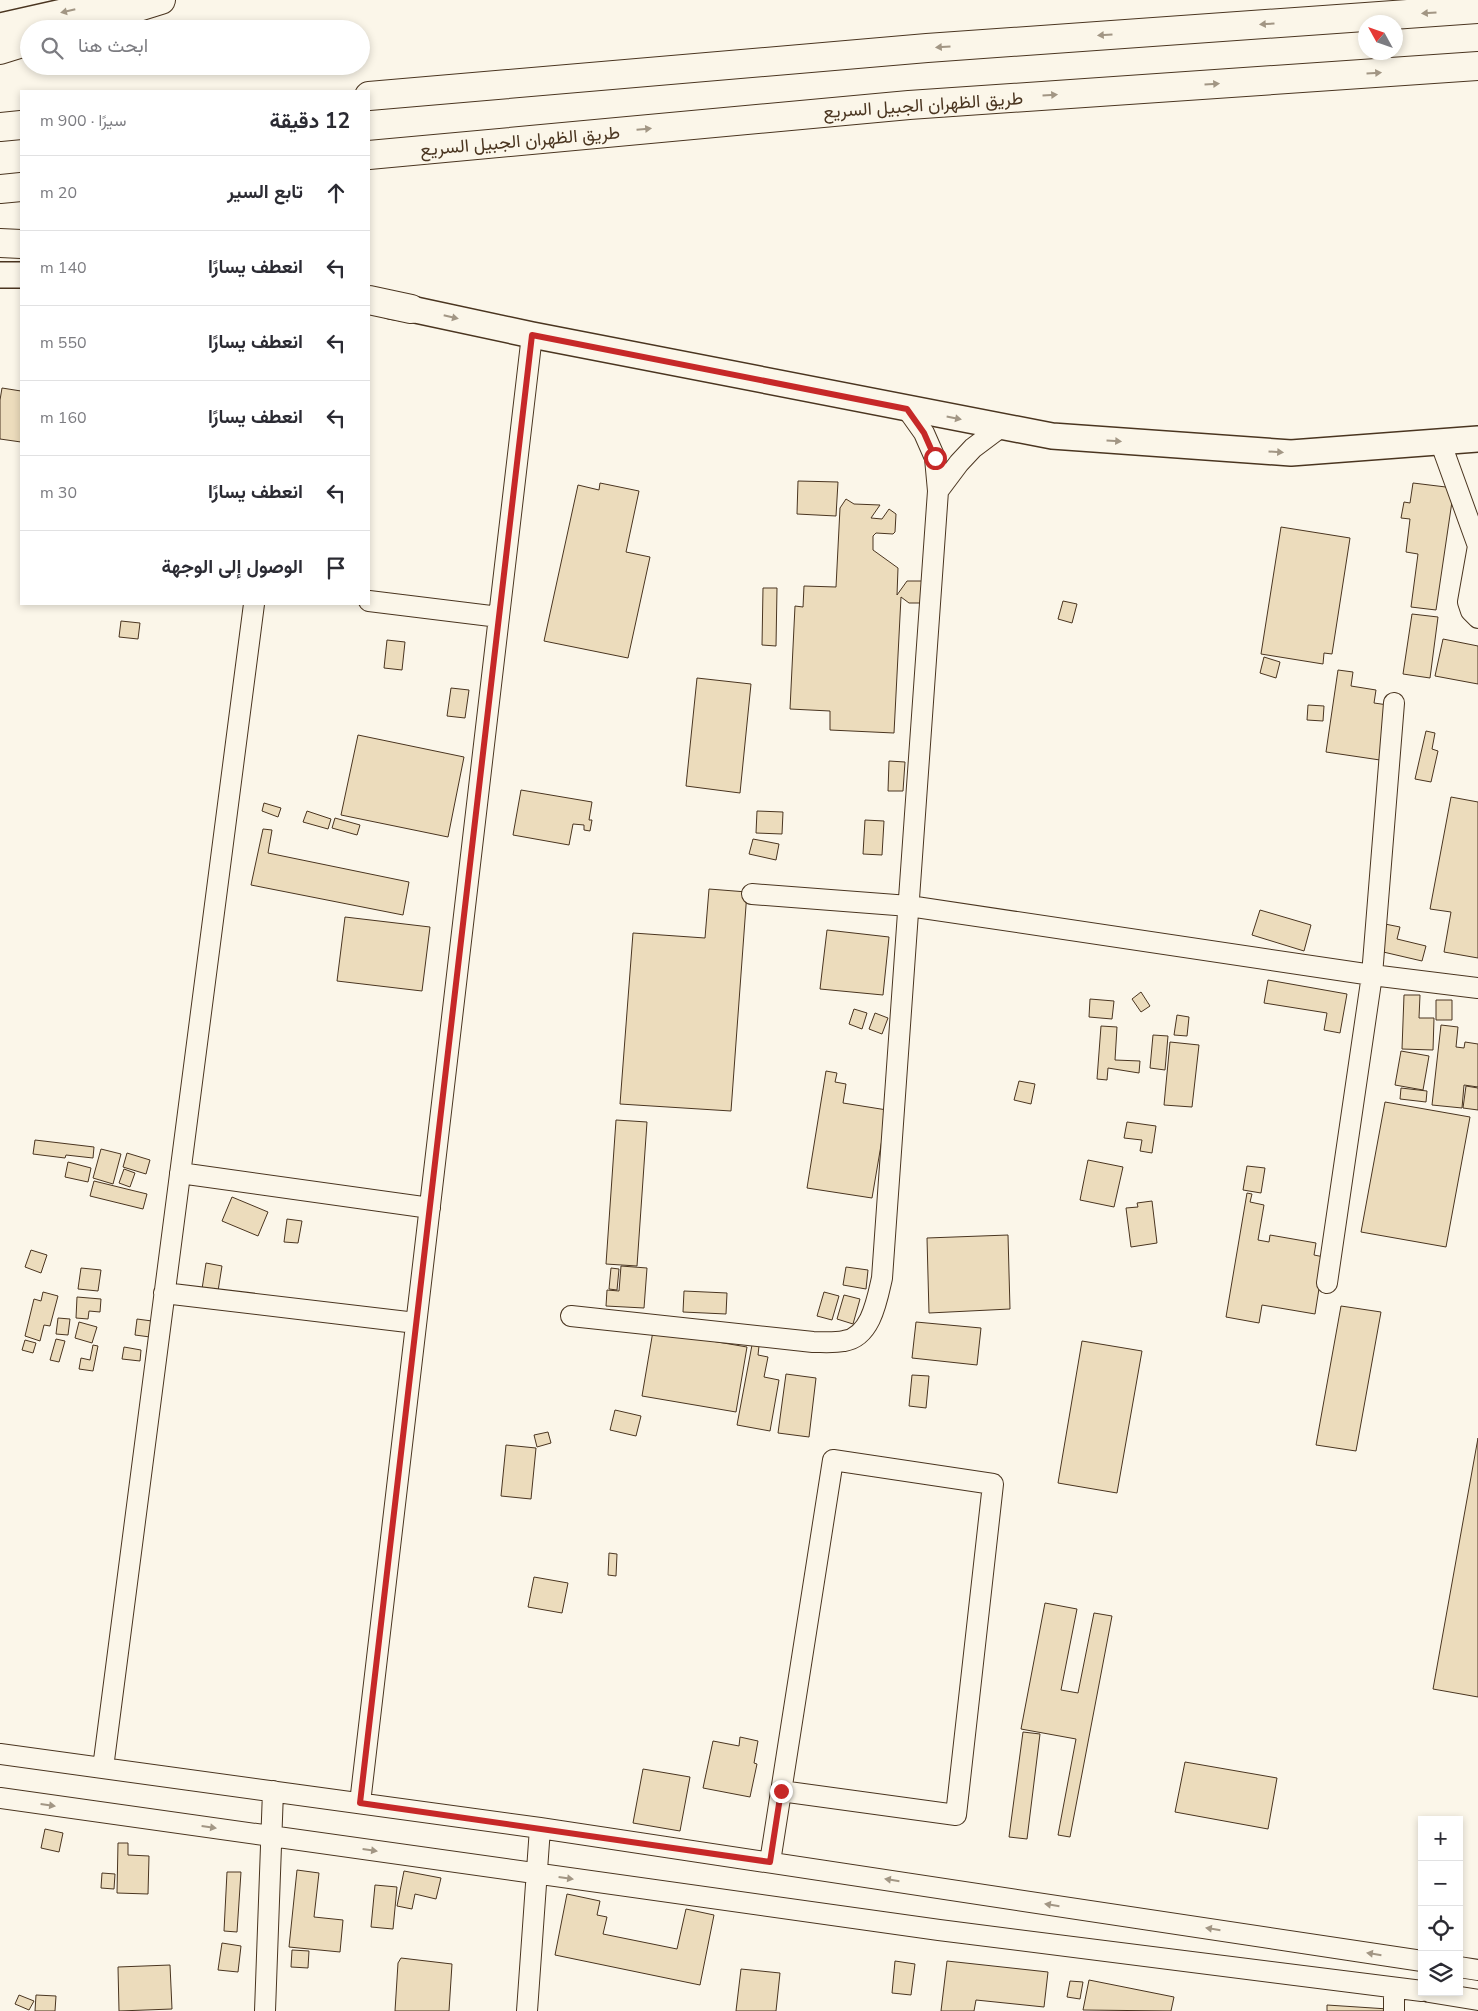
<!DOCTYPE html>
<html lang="ar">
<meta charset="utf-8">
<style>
body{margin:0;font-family:"Nunito Sans",Vazirmatn,sans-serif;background:#f2f2f3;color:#2b2b33;direction:rtl}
.controls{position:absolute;right:15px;bottom:15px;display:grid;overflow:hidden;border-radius:0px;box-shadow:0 2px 8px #0003}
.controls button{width:45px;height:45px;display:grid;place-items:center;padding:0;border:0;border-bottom:1px solid #e1e1e2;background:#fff;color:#2b2b33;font:25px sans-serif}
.compass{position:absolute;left:1358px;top:15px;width:45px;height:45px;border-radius:50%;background:#fff;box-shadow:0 2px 8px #0003;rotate:310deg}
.stop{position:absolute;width:15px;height:15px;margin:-11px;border:4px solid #c62828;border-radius:50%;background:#fff}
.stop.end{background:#c62828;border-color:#fff;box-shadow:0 1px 5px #0008}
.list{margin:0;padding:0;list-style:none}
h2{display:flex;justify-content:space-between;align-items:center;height:65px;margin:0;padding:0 20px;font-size:21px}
h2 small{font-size:16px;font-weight:400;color:#7c7c81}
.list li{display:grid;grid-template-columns:32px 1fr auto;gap:15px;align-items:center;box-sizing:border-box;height:75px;padding:0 20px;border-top:1px solid #e1e1e2}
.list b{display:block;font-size:19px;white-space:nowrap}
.list em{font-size:16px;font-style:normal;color:#7c7c81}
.icon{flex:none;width:28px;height:28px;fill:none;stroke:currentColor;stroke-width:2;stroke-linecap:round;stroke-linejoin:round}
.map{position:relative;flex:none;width:1478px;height:2011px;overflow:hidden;direction:ltr}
.search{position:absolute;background:#fff;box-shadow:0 2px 8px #0003;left:20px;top:20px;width:350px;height:55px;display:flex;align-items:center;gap:12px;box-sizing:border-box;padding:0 18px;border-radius:28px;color:#7c7c81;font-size:19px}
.panel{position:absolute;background:#fff;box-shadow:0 2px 8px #0003;left:20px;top:90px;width:350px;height:515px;border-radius:0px;direction:rtl}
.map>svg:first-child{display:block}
.building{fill:#ecdcbc;stroke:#4a3520}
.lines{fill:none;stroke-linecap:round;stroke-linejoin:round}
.minor-casing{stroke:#4a3520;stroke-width:22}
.major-casing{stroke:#4a3520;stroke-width:28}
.highway-casing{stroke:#4a3520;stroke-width:30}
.minor{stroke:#fbf6e9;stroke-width:20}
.major{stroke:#fbf6e9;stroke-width:25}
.highway{stroke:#fbf6e9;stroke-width:28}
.oneway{fill:#a29684}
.route{stroke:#c62828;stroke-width:6}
.labels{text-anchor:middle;stroke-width:4;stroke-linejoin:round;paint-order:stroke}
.street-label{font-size:18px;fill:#4a3520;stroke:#fbf6e9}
</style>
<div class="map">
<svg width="1478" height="2011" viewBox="0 0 1478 2011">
<rect width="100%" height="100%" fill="#fbf6e9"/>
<path class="building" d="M2,388L21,391V442L0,439V400Z
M798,481L838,482L836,516L797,514Z
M600,483L639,491L626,552L650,557L628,658L544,641L578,485L599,490Z
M1413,483L1454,488L1436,610L1411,607L1418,554L1406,552L1410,519L1401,518L1404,502L1410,503Z
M846,499L854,504L880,505L871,518L882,519L889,509L896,514L895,532L893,534L876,533L873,536V550L898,568L897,595L907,581H922L925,603H909L901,597L894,733L830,730V711L790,709L795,606L803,607L804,586L836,587L840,508Z
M1281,527L1350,538L1332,654L1324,653L1323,664L1261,654Z
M763,588H777L776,646L762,645Z
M1063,601L1077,604L1072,623L1058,619Z
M1412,614L1438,617L1430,678L1403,674Z
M121,621L140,623L138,639L119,637Z
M1443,639L1478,646V684L1435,676Z
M387,640L405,642L402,670L384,668Z
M1264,657L1280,662L1276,678L1260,673Z
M1338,670L1353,672L1351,686L1376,690L1374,703L1388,705L1380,760L1326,752Z
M697,678L751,684L740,793L686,786Z
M451,688L469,690L465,718L447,716Z
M1308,705L1324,706L1323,721L1307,720Z
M1426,731L1435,733L1432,749L1438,751L1431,782L1415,779Z
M358,735L464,757L448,837L341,815Z
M889,761L905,762L903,791H888Z
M521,790L592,802L589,820H592L590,831L584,830V825L573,824L569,845L513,835Z
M1451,797L1478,802V958L1444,952L1451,912L1430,909Z
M264,803L281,808L278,817L262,811Z
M307,811L331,819L328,829L303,822Z
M757,811L783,812L782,834L756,833Z
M335,818L360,825L357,835L332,828Z
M865,820L884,821L882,855L863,854Z
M263,829L272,830L268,853L409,882L403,915L251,885Z
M753,839L779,844L776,860L749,854Z
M709,889L747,892L731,1111L620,1104L633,933L705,938Z
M1260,910L1311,925L1304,951L1252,935Z
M345,917L430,927L422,991L337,981Z
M1385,924L1400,927L1397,939L1426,946L1422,961L1379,951Z
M827,930L889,937L883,995L820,989Z
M1268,980L1347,994L1340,1033L1324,1030L1327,1013L1264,1003Z
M1141,992L1150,1006L1141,1012L1132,999Z
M1404,995H1420L1419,1018H1434L1433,1050L1402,1049Z
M1090,999L1114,1001L1112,1019L1089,1017Z
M1436,1000H1452V1020H1436Z
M854,1009L867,1013L862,1029L849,1024Z
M875,1013L888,1018L882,1034L869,1029Z
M1177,1015L1189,1017L1187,1036L1174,1035Z
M1441,1025L1458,1027L1456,1047L1464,1048L1465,1042L1478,1044V1087L1464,1085L1462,1108L1432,1105Z
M1101,1026L1117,1027L1115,1060L1140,1061L1139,1073L1108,1068L1107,1080L1097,1079Z
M1153,1035L1168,1036L1165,1070L1150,1068Z
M1170,1042L1199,1045L1192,1107L1164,1105Z
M1401,1051L1429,1056L1423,1090L1395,1085Z
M826,1071L837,1073L835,1082L846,1084L843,1103L887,1110L872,1198L807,1188Z
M1019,1081L1035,1084L1031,1104L1014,1100Z
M1466,1086L1478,1088V1110L1463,1108Z
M1401,1088L1427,1091L1426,1102L1400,1099Z
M1385,1102L1470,1117L1446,1247L1361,1232Z
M616,1120L647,1122L637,1266L606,1264Z
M1127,1122L1156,1126L1152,1153L1140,1151L1142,1140L1124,1138Z
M35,1140L94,1147L93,1158L66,1155L65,1158L33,1154Z
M101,1149L121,1154L113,1184L93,1178Z
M127,1153L150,1160L146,1174L123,1167Z
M1088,1160L1123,1167L1114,1207L1080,1200Z
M68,1162L91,1168L88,1182L65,1177Z
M1247,1166L1265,1168L1261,1193L1243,1190Z
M124,1169L135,1173L130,1187L119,1183Z
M94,1181L147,1194L143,1209L90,1196Z
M1247,1193L1252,1194L1250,1202L1264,1205L1258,1240L1269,1242L1270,1235L1316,1243L1314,1255L1324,1257L1315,1314L1262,1305L1259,1323L1226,1317Z
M232,1197L268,1212L258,1236L222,1221Z
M1152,1201L1157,1243L1131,1247L1126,1208L1138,1207L1137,1203Z
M287,1219L302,1221L298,1243L284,1242Z
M1008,1235L1010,1309L929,1313L927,1238Z
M31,1250L47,1255L41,1273L25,1267Z
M206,1263L222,1266L218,1291L202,1289Z
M621,1266L647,1268L644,1308L606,1306L607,1290L619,1291Z
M846,1267L868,1270L866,1289L843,1285Z
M81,1268L101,1270L98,1291L78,1289Z
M611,1268L619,1269L617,1290L609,1289Z
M684,1291L727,1293L726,1314L683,1312Z
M43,1292L58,1296L50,1326L44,1325L40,1341L25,1336L34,1299L41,1301Z
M824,1292L839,1296L832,1320L817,1316Z
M844,1295L860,1299L853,1324L837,1319Z
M77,1297L101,1299L100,1312L89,1311L88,1319L76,1318Z
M1341,1306L1381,1312L1356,1451L1316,1445Z
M58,1318L70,1319L68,1335L56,1334Z
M137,1319L152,1321L150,1337L135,1335Z
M79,1322L97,1327L92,1343L75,1338Z
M916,1322L981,1328L977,1365L912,1358Z
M653,1331L747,1347L736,1412L642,1396Z
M56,1339L65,1341L59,1362L50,1360Z
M25,1340L36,1343L33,1353L22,1350Z
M1082,1341L1142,1351L1117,1493L1058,1483Z
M93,1345L98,1346L93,1371L79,1369L81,1358L90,1360Z
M752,1345L759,1346L758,1355L768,1357L764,1377L779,1380L770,1431L737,1425Z
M124,1347L141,1350L140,1361L122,1359Z
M786,1374L816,1378L809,1437L778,1433Z
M912,1375L929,1376L926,1408L909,1406Z
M615,1410L641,1416L636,1436L610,1430Z
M548,1432L551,1443L537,1447L534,1435Z
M1478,1438V1697L1433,1689Z
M506,1445L536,1448L531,1499L501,1496Z
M609,1553L617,1554L616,1576L608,1575Z
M534,1577L568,1583L562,1613L528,1607Z
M1045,1603L1077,1609L1061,1690L1078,1693L1094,1613L1112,1616L1070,1837L1058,1835L1076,1739L1021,1729Z
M1023,1732L1040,1734L1027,1839L1009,1837Z
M740,1737L758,1741L754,1763L757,1764L750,1797L703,1788L713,1741L739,1746Z
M1185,1762L1277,1778L1268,1829L1175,1812Z
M643,1769L690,1777L680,1831L633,1823Z
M45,1829L63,1833L59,1852L41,1848Z
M118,1843H128V1855L149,1856L148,1894L117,1893Z
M297,1870L319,1873L314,1917L343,1920L340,1952L289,1947Z
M404,1871L441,1878L436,1899L415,1894L412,1909L397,1906Z
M227,1872H241L237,1932L224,1931Z
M102,1873L115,1874L114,1889L101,1888Z
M375,1885L397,1887L393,1929L371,1927Z
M567,1894L600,1901L597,1915L607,1917L603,1934L677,1949L686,1909L714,1915L700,1985L555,1955Z
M222,1943L241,1946L238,1972L218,1970Z
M292,1950L309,1951L308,1968L291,1967Z
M401,1958L452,1964L449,2011H395L398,1963Z
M895,1961L915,1964L911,1995L892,1993Z
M947,1961L1048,1972L1044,2007L976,2000L974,2011H941Z
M170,1965L172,2009L119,2011L118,1967Z
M741,1969L780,1973L776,2011H736Z
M1089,1980L1174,1997L1171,2011L1083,2010Z
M1070,1981L1083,1982L1080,1999L1067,1997Z
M19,1995L34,2001L29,2010L15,2004Z
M36,1995L56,1996L55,2011H35Z
M1327,2005L1388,2009L1387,2011H1327Z"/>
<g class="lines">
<defs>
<path id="minor" d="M907,409L924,433L935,458L938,491L959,463L973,448L1001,427
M1440,441L1478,546
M1478,546L1468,602L1471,611L1478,618
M369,601L499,617
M752,894L909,906L1372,975L1478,988
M180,1173L430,1208
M1327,1283L1372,975L1394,703
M164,1293L416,1323
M571,1316L813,1342C823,1342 834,1343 844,1341C871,1337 877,1300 882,1278L938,491
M0,1754L540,1828L1422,1961
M103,1768L254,604
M0,1798L939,1930L1422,1991
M360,1803L532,335
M770,1862L833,1460L993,1484L956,1815L781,1791
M1459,1967L1478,1970
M1429,1992L1478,2000
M265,2011L273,1791
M527,2011L540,1828
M1394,2011V1988"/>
<path id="major" d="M0,26L116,0
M0,275H21
M391,306L411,309L532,335L1052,436L1291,453L1478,439"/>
<path id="highway" d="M68,29L161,0
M0,50L29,41
M369,96L927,48L1478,9
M0,127L21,125
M369,155L909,105L1478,66
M0,189L21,187
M0,243L21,244
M369,300L411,309"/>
</defs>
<use href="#minor" class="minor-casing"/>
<use href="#major" class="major-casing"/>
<use href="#highway" class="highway-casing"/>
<use href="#minor" class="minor"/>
<use href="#major" class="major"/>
<use href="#highway" class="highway"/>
</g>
<defs><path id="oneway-solid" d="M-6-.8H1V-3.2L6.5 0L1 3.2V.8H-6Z" transform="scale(1.25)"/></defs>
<g class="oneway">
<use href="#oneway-solid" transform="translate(68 11) rotate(167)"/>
<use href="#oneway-solid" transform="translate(1429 13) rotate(176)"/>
<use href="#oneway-solid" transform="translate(1267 24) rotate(176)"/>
<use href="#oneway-solid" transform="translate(1105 35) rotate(176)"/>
<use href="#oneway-solid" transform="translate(943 47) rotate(176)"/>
<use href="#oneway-solid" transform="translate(1374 73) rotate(-4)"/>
<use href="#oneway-solid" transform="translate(1212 84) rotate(-4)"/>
<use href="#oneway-solid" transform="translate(1050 95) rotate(-4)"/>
<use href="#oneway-solid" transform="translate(644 129) rotate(-5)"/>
<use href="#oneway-solid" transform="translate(451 317) rotate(13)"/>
<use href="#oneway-solid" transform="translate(954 418) rotate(11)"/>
<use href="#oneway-solid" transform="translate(1114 441) rotate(4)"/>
<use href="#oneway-solid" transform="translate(1276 452) rotate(4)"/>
<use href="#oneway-solid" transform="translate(48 1805) rotate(8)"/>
<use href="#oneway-solid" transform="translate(209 1827) rotate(8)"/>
<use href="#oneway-solid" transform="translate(370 1850) rotate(8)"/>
<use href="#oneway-solid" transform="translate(566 1878) rotate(8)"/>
<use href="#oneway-solid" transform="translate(892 1880) rotate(-171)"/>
<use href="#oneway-solid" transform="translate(1052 1905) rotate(-171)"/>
<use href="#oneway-solid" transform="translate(1213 1929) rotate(-171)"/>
<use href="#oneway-solid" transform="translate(1374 1954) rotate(-171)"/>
</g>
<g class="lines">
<path class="route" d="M781,1791L770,1862L360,1803L532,335L907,409L924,433L935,458"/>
</g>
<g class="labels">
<g class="street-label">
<text transform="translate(923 105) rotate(-4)" y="6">طريق الظهران الجبيل السريع</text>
<text transform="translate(520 141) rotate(-5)" y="6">طريق الظهران الجبيل السريع</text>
</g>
</g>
</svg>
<div class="controls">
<button>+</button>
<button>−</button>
<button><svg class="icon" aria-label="locate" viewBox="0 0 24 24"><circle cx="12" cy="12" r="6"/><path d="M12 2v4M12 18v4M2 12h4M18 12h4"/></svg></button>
<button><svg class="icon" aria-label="layers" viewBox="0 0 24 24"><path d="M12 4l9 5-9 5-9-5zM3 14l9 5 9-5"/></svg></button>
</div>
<svg class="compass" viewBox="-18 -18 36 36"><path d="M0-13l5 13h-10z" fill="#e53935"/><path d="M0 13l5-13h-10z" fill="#7c7c81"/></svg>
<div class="stop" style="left:935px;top:458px"></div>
<div class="stop end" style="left:781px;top:1791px"></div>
<div class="search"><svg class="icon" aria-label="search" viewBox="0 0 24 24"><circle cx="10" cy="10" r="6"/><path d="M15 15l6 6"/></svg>ابحث هنا</div>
<section class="panel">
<h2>12 دقيقة<small>سيرًا · 900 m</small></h2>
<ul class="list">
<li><svg class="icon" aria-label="ahead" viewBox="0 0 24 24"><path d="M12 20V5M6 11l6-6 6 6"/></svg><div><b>تابع السير</b></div><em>20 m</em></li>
<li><svg class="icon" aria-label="left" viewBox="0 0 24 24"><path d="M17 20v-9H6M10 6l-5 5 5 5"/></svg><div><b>انعطف يسارًا</b></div><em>140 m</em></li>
<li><svg class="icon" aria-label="left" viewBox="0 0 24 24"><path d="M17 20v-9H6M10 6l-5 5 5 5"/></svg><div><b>انعطف يسارًا</b></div><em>550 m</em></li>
<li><svg class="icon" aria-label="left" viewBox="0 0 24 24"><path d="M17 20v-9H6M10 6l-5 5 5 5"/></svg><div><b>انعطف يسارًا</b></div><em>160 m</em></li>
<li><svg class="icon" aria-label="left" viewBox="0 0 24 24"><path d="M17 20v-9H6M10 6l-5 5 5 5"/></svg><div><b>انعطف يسارًا</b></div><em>30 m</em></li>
<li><svg class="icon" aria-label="arrive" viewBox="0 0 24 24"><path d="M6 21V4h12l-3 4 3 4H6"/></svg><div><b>الوصول إلى الوجهة</b></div></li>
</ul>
</section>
</div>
